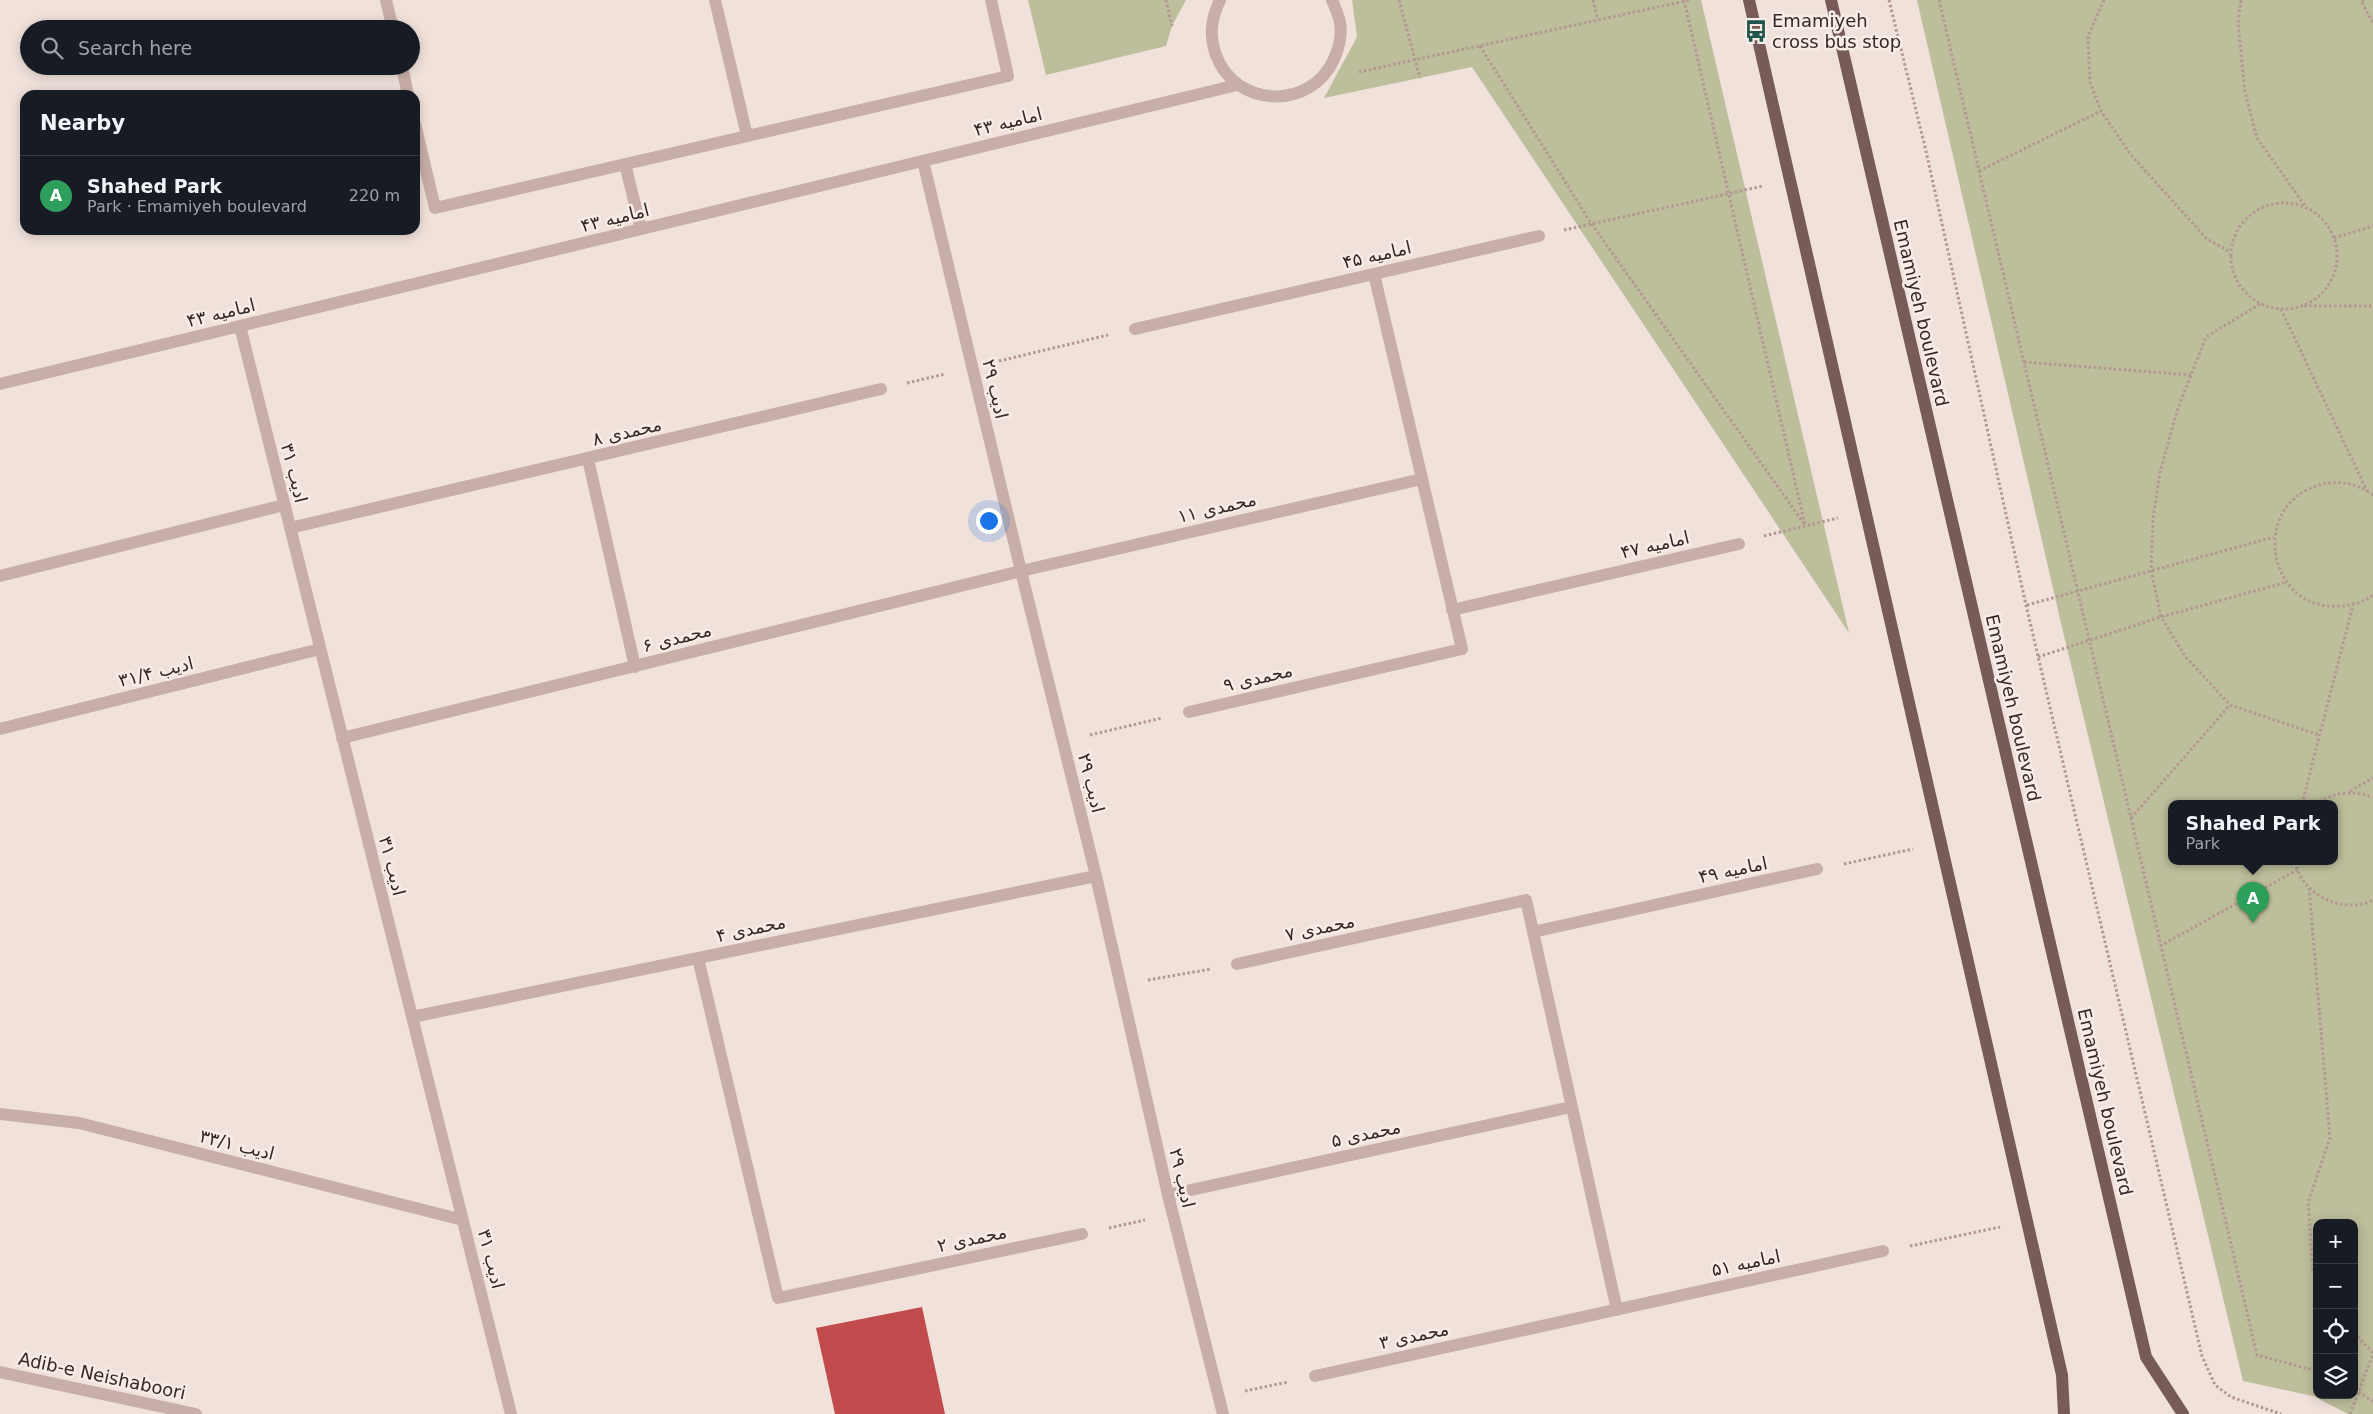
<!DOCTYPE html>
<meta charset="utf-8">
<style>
body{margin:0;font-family:"DejaVu Sans",Vazirmatn,sans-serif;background:#20242c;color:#f1f3f6}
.controls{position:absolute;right:15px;bottom:15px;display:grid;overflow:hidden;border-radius:10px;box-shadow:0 2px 12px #0003}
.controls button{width:45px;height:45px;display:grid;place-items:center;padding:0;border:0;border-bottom:1px solid #363941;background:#171b24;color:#f1f3f6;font:25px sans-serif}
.you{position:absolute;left:988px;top:520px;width:18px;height:18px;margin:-12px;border:4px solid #fff;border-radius:50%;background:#1a73e8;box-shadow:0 0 0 8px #1a73e833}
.badge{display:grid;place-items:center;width:32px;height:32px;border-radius:50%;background:#92aba9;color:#fff;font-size:16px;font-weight:700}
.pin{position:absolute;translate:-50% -41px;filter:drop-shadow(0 1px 2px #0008)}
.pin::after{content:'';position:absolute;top:26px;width:18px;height:15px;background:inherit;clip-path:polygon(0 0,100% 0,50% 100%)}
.popup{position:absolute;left:2168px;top:800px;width:170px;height:65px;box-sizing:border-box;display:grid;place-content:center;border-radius:10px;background:#171b24;filter:drop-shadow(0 1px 4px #0005);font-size:16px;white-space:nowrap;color:#9ea1a6}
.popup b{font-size:19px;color:#f1f3f6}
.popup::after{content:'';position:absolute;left:50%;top:100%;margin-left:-10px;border:10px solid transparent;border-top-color:#171b24}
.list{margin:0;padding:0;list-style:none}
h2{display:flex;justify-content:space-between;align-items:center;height:65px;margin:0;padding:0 20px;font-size:21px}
h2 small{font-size:16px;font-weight:400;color:#9ea1a6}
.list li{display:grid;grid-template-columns:32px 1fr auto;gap:15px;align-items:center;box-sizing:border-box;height:80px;padding:0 20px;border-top:1px solid #363941}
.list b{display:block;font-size:19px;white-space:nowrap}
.list p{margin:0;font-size:16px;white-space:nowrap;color:#9ea1a6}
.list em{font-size:16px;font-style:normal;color:#9ea1a6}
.icon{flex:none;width:28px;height:28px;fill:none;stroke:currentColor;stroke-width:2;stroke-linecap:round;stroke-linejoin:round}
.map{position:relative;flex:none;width:2373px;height:1414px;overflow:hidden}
.search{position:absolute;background:#171b24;box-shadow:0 2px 12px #0003;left:20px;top:20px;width:400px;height:55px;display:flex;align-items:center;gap:12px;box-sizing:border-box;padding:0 18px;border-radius:28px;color:#9ea1a6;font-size:19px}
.panel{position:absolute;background:#171b24;box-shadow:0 2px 12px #0003;left:20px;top:90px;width:400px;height:145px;border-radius:15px}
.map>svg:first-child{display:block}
.green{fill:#bcbe9c;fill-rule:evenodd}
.building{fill:#c04a4c}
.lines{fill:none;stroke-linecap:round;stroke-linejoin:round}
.path{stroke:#b39892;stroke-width:3;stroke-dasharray:2.5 2.5;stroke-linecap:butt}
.minor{stroke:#c8aea8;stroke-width:12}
.major{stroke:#765b59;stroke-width:12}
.labels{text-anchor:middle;stroke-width:5;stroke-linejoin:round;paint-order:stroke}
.poi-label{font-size:18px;fill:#352828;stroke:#f8ece7;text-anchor:start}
.street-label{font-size:18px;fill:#352828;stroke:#f8ece7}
</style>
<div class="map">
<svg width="2373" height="1414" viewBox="0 0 2373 1414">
<rect width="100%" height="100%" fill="#f0e1db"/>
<path class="green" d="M1028,0H1186L1172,26L1166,46L1046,75Z
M1352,0H1701L1849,633L1472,67L1324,98L1357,37Z
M1917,0H2373V1414H2348L2313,1396L2243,1381L2061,623ZM2172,804H2334V862H2172ZM2317,1223H2354V1395H2317Z"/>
<path class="building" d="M922,1307L945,1414H835L816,1328Z"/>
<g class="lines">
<path class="path" d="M1166,0L1172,26
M1399,0L1420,78
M1593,0L1598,20
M1889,0L1926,151L2026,605L2202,1356L2215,1385L2231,1397L2281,1414
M1939,0L2257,1355L2317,1371
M2104,0L2088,36L2090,82L2101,111L2131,155L2207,239L2230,252
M2241,0L2238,23L2245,92L2257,138L2306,207
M2364,0L2361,1L2373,23
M1480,46L1591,223L1805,525L1684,0
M1359,72L1690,0
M1979,171L2101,111
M2231 256a53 53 0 1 1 106 0a53 53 0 1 1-106 0Z
M1564,230L1763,186
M2334,238L2373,226
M2260,304L2206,337L2178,408L2160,472L2153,518L2151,570L2161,617L2185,656L2230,705L2319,735
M2304,306H2373
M2281,309L2367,491
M999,361L1108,335
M2024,362L2191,375
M907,383L945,374
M2373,495C2358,483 2337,480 2319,485C2248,506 2268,613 2341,606C2353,605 2364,602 2373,595
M1764,536L1838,518
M2027,605L2274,537
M2038,657L2161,617L2287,582
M1090,735L1162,718
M2350,791L2373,778
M2302,804L2353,605
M2315,804C2334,792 2352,790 2373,797
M2131,818L2230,705
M2295,862C2302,895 2343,915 2373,900
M1844,864L1913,849
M2309,888L2330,1138L2308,1203L2313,1270L2317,1275
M2160,946L2297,870
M1148,980L1211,969
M1109,1228L1145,1220
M1910,1246L2000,1227
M2354,1333L2373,1353
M2354,1390L2373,1401
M1245,1391L1288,1382
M2350,1414L2373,1354"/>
<path class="minor" d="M386,0L393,29
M715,0L747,136
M1220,0C1211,19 1209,35 1216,55C1235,108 1311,111 1334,59C1339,48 1342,34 1340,22C1338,14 1335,7 1332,0
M402,66L408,95
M415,124L435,208L1008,76L991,0
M923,161L1021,571L1096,876L1168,1195L1223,1414
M625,164L641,229
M240,326L511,1414
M1135,329L1539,236
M0,384L1237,85
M588,459L635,667
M290,528L881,389
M0,576L284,505
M1452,610L1739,544
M1189,712L1462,649L1374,274
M0,729L320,649
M342,738L1021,571L1422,479
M1533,932L1817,869
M698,958L778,1298L1082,1234
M1237,964L1526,900L1617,1310
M412,1017L1096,876
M0,1114L79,1123L463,1220
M1168,1195L1571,1107
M0,1372L196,1414
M1315,1376L1883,1251"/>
<path class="major" d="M1749,0L2062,1375L2064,1414
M1831,0L2146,1357L2183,1414"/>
</g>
<defs>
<symbol id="bus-bare" viewBox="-9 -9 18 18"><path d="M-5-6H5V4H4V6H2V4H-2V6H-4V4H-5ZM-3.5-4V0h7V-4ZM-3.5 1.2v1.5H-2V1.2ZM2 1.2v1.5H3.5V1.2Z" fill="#1f544a" stroke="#f8ece7" stroke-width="2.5" paint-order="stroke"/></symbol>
</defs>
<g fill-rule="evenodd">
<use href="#bus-bare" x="1740" y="15" width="32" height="32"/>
</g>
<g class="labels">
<g class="poi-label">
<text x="1772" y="27">Emamiyeh<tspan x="1772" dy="21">cross bus stop</tspan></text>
</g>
<g class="street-label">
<text transform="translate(1008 122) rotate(-14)" y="6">امامیه ۴۳</text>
<text transform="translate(615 218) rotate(-14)" y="6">امامیه ۴۳</text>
<text transform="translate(1377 255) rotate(-13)" y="6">امامیه ۴۵</text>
<text transform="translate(221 313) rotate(-14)" y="6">امامیه ۴۳</text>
<text transform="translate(1921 313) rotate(77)" y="6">Emamiyeh boulevard</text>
<text transform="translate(995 389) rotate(77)" y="6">ادیب ۲۹</text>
<text transform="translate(627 432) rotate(-13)" y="6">محمدی ۸</text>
<text transform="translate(294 473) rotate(76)" y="6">ادیب ۳۱</text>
<text transform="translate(1217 508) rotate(-13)" y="6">محمدی ۱۱</text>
<text transform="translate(1655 545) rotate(-13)" y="6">امامیه ۴۷</text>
<text transform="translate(677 638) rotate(-14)" y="6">محمدی ۶</text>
<text transform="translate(156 672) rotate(-14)" y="6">ادیب ۳۱/۴</text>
<text transform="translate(1258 678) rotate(-13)" y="6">محمدی ۹</text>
<text transform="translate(2013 708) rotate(77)" y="6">Emamiyeh boulevard</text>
<text transform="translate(1091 783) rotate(76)" y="6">ادیب ۲۹</text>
<text transform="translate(392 866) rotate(76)" y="6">ادیب ۳۱</text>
<text transform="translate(1733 870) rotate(-12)" y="6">امامیه ۴۹</text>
<text transform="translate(1320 928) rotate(-12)" y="6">محمدی ۷</text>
<text transform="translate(751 929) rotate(-12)" y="6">محمدی ۴</text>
<text transform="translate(2105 1102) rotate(77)" y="6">Emamiyeh boulevard</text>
<text transform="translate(1366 1134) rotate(-12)" y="6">محمدی ۵</text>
<text transform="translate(237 1145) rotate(14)" y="6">ادیب ۳۳/۱</text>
<text transform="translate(1182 1178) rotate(77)" y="6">ادیب ۲۹</text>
<text transform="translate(972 1239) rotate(-12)" y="6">محمدی ۲</text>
<text transform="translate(491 1259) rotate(76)" y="6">ادیب ۳۱</text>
<text transform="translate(1746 1263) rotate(-12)" y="6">امامیه ۵۱</text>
<text transform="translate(1414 1336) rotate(-12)" y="6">محمدی ۳</text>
<text transform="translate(102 1376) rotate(12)" y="6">Adib-e Neishaboori</text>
</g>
</g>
</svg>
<div class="controls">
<button>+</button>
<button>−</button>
<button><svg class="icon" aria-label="locate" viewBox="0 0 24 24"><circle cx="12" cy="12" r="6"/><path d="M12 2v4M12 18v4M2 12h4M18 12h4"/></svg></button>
<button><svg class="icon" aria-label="layers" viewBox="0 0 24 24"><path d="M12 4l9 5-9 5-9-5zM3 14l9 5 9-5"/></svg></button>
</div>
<div class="you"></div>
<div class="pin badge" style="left:2253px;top:923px;background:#2e9e5b">A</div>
<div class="popup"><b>Shahed Park</b>Park</div>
<div class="search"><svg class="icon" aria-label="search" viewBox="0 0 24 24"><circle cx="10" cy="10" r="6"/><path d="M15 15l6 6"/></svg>Search here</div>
<section class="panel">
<h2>Nearby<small></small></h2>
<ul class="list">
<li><span class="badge" style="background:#2e9e5b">A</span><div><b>Shahed Park</b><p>Park · Emamiyeh boulevard</p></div><em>220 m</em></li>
</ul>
</section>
</div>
